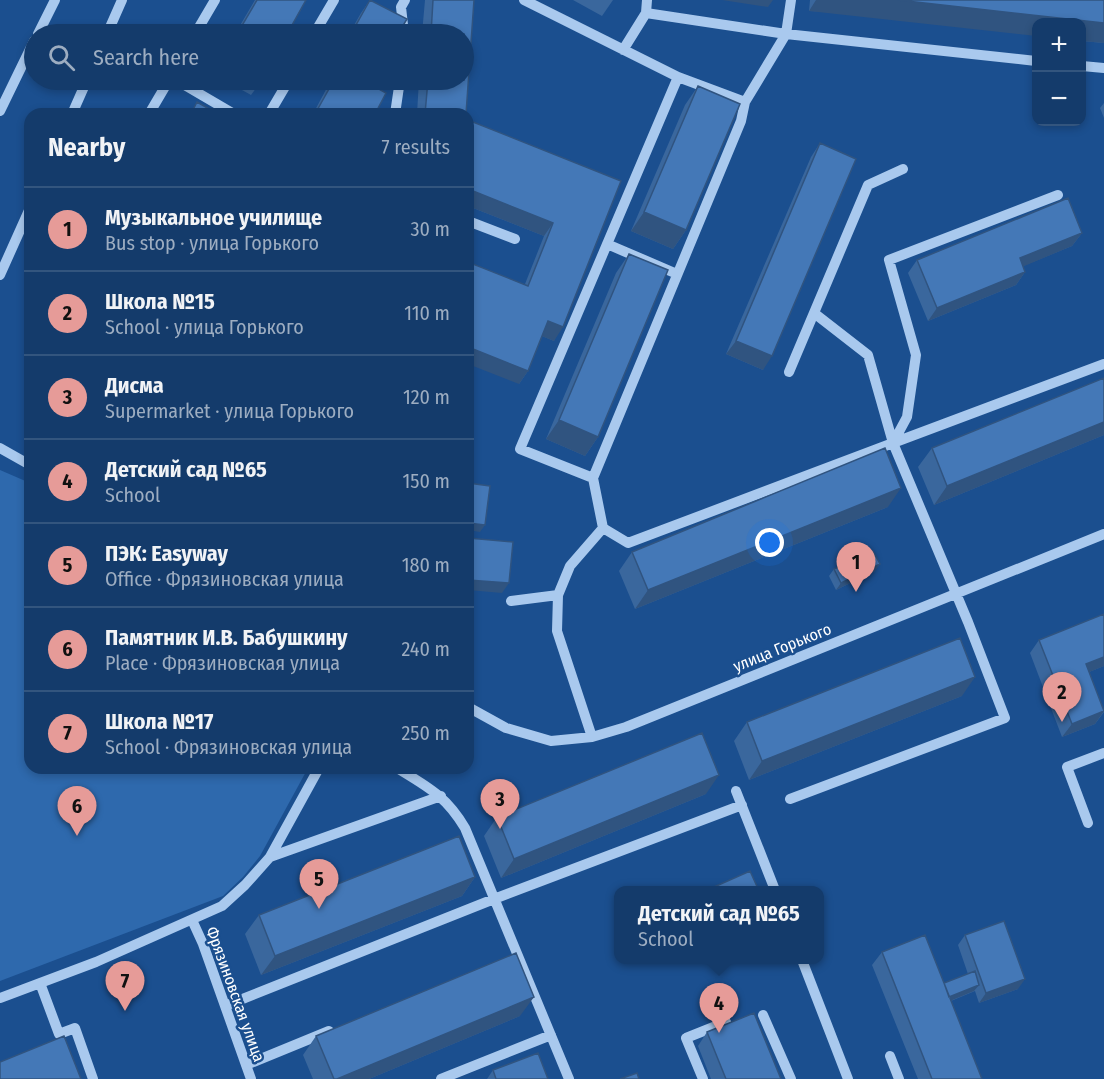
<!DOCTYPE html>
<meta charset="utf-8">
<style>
body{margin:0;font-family:"Fira Sans Condensed",sans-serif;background:#1d4271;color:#f1f3f6}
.controls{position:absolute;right:18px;top:18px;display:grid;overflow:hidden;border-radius:12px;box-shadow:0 3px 9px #0003}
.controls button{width:54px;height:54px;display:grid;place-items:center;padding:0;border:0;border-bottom:2px solid #33557e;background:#143b6b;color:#f1f3f6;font:30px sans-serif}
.you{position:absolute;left:770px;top:543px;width:21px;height:21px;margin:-15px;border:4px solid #fff;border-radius:50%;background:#1a73e8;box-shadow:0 0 0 9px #1a73e833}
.badge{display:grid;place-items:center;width:39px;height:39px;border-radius:50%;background:#e69b98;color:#111;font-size:20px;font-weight:700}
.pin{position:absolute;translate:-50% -50px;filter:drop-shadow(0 2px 3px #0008)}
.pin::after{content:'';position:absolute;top:32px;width:21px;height:18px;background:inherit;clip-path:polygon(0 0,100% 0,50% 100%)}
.popup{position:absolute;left:614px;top:886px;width:210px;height:78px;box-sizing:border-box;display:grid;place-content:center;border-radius:12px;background:#143b6b;filter:drop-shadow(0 2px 4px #0005);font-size:20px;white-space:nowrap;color:#9dadc1}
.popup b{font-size:22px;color:#f1f3f6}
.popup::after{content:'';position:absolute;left:50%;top:100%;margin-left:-12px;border:12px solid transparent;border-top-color:#143b6b}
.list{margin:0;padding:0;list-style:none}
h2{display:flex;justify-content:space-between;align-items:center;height:78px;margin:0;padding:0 24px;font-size:26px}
h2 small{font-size:20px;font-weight:400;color:#9dadc1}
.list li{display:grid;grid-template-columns:39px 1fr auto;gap:18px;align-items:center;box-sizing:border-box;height:84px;padding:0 24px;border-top:2px solid #33557e}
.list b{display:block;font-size:22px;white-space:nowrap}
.list p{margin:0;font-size:20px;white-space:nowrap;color:#9dadc1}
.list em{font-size:20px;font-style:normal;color:#9dadc1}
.icon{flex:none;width:33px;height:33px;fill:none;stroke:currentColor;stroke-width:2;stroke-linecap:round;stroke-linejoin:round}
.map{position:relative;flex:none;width:1104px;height:1079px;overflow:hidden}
.search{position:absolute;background:#143b6b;box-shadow:0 3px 9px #0003;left:24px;top:24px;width:450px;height:66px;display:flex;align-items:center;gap:15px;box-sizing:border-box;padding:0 21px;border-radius:33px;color:#9dadc1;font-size:22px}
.panel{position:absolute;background:#143b6b;box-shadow:0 3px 9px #0003;left:24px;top:108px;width:450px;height:666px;border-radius:18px}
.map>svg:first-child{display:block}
.green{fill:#2e69ad}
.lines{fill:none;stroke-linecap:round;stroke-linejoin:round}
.minor{stroke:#a9c9ee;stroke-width:10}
.wall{fill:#3a679d}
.shaded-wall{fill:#305480}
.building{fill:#4478b7;stroke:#305480;stroke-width:1.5}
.labels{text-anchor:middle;stroke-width:5;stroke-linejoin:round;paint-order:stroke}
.street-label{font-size:16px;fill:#fff;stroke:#1b4f8f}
</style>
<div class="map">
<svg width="1104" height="1079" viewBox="0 0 1104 1079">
<rect width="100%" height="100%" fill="#1b4f8f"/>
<path class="green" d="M0,470L30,483V768H308L260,856L243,877L223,896L0,981Z"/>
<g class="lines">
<path class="minor" d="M524,0L678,77
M647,0L646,13L786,34L1036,61
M38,34L55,0
M107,34L122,0
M195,34L215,0
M314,34L334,0
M404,34L401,7L405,0
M623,50L646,13
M1082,66L1104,68
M176,80L234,114
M0,111L34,41
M72,114L87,80
M149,114L169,80
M269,114L289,80
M395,114L400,80
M468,221L515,239
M607,244L677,274
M0,275L30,208
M814,313L868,355L893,443
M789,372L868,185L903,169
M893,443L907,417L916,355L889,260L1058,195
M893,443L1104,364
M0,448L30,465
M593,478L520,449L678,77L745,102
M511,601L558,595
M468,707L506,728L551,741L592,737L626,727L1104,534
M592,737L557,631L558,595L570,566L603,528
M397,768C428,787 446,796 465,828L569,1079
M736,791L775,890
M790,799L1005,718L968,622L893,443L628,543L603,528L593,478L741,121L745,102L786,34L791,0
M1088,823L1067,767L1104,753
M270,857L441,796
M192,920L203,944L251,1079
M802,960L848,1079
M40,983L59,1034L75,1028L93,1079
M0,998L96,962L222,906L245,885L270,857L319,768
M225,1006L494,899L742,805
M763,1015L791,1079
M890,1056L899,1079
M246,1065L329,1031
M441,1079L551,1035
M703,1079L686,1038L726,1022"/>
</g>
<path class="wall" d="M255,0H306L287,34H235Z
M370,0L398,34H349L361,13Z
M425,0H474L466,114H417L419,80H464V34H422Z
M573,0H613L602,16Z
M810,0H1104V43L1082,41V22L809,11Z
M224,80H262L251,95Z
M324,80H373L370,84L375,114H313L329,84L323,81Z
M698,86L686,230L673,249L631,231L685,105Z
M1104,103V118L1100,108Z
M820,143L763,370L726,354L811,157Z
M621,181L554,341L542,336L528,371L519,384L525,284L544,236L468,206Z
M1082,233L1072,246L1023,266L1025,272L1016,285L928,321L908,273L917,260Z
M629,254L598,437L585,456L546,439L616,273Z
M1104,378V435L934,505L918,467L932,448Z
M888,507L635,609L619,571L632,552Z
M834,569L875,571L836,590L829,576Z
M1104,614V666L1089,672L1104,712L1095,724L1062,737L1030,653L1039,640Z
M962,696L749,780L734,741L747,722Z
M706,794L501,878L484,836L497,817Z
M475,877L462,896L261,975L245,934L259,915Z
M965,935L1018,989L979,1003L975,991L951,1001L982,1079H918L872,965L882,952L944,983L968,974L958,945Z
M520,1016L369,1079H313L303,1055L316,1036Z
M707,1032L781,1079H711L698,1046Z
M493,1070L548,1079H487Z"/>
<path class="shaded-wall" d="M722,0H773L768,7Z
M816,0H898L1104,23V43L1082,41V22H1036V36L809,11Z
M468,189L553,223L544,236L468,206Z
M644,212L686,230L673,249L631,231Z
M1082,233L1072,246L1010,272L1020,258Z
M1025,272L1016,285L928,321L937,308Z
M548,321L563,327L554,341L539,335Z
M736,341L772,356L763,370L726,354Z
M468,347L528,371L519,384L468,364Z
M559,420L598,437L585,456L546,439Z
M1104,422V435L934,505L947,486Z
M901,488L888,507L635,609L648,590Z
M468,523L485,525L480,532L468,530Z
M880,564L875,571L836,590L841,583Z
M468,580L509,583L502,593L468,590Z
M1104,657V666L1077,677L1086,664Z
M975,677L962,696L749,780L762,761Z
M1104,711L1095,724L1062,737L1072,724Z
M719,775L706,794L501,878L514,859Z
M475,877L462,896L261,975L275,956Z
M1025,979L1018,989L979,1003L986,993Z
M979,985L974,991L938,1006L943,999Z
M534,997L520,1016L369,1079H337Z"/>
<path class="building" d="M257,0H306L287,34H237Z
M370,0L407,19L398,34H351Z
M433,0H474L466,114H425L428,80H464V34H431Z
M898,0H1104V23Z
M334,80H373L370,84L386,93L375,114H315Z
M698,86L740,104L686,230L644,212Z
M197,102L218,114H191Z
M468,120L621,181L563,327L548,321L528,371L468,347V262L528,286L553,223L468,189Z
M820,143L856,159L772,356L736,341Z
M1068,198L1082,233L1020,258L1025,272L937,308L917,260Z
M629,254L668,270L598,437L559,420Z
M1104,378V422L947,486L932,448Z
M885,448L901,488L648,590L632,552Z
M468,483L490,486L485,525L468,523Z
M468,538L513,542L509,583L468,580Z
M873,551L880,564L841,583L834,569Z
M1104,614V657L1086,664L1104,711L1072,724L1039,640Z
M960,638L975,677L762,761L747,722Z
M702,733L719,775L514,859L497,817Z
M459,836L475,877L275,956L259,915Z
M750,871L759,891H705Z
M1004,921L1025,979L986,993L965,935Z
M925,935L982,1079H932L882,952Z
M516,953L534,997L337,1079H334L316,1036Z
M975,971L979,985L949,997L944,983Z
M754,1013L781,1079H726L707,1032Z
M64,1036L81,1079H0V1062Z
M538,1053L548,1079H496L493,1070Z
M637,1073L639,1079H620Z"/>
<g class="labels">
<g class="street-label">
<text transform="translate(782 647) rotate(-22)" y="6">улица Горького</text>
<text transform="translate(236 994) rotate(70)" y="6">Фрязиновская улица</text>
</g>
</g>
</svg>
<div class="controls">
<button>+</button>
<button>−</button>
</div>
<div class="you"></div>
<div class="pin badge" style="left:856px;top:592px">1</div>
<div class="pin badge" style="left:1062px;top:722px">2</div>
<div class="pin badge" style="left:500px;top:829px">3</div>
<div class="pin badge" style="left:719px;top:1033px">4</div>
<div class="popup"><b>Детский сад №65</b>School</div>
<div class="pin badge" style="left:319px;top:909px">5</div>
<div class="pin badge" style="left:77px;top:836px">6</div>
<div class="pin badge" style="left:125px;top:1011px">7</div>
<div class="search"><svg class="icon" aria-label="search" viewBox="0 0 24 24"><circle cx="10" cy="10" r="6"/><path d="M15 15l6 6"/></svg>Search here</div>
<section class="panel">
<h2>Nearby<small>7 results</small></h2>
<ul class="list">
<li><span class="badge">1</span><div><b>Музыкальное училище</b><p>Bus stop · улица Горького</p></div><em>30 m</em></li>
<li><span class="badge">2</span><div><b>Школа №15</b><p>School · улица Горького</p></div><em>110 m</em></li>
<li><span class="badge">3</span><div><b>Дисма</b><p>Supermarket · улица Горького</p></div><em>120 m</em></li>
<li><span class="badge">4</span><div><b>Детский сад №65</b><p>School</p></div><em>150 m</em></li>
<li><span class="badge">5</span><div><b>ПЭК: Easyway</b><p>Office · Фрязиновская улица</p></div><em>180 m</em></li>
<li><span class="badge">6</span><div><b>Памятник И.В. Бабушкину</b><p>Place · Фрязиновская улица</p></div><em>240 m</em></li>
<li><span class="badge">7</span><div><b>Школа №17</b><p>School · Фрязиновская улица</p></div><em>250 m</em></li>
</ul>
</section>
</div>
